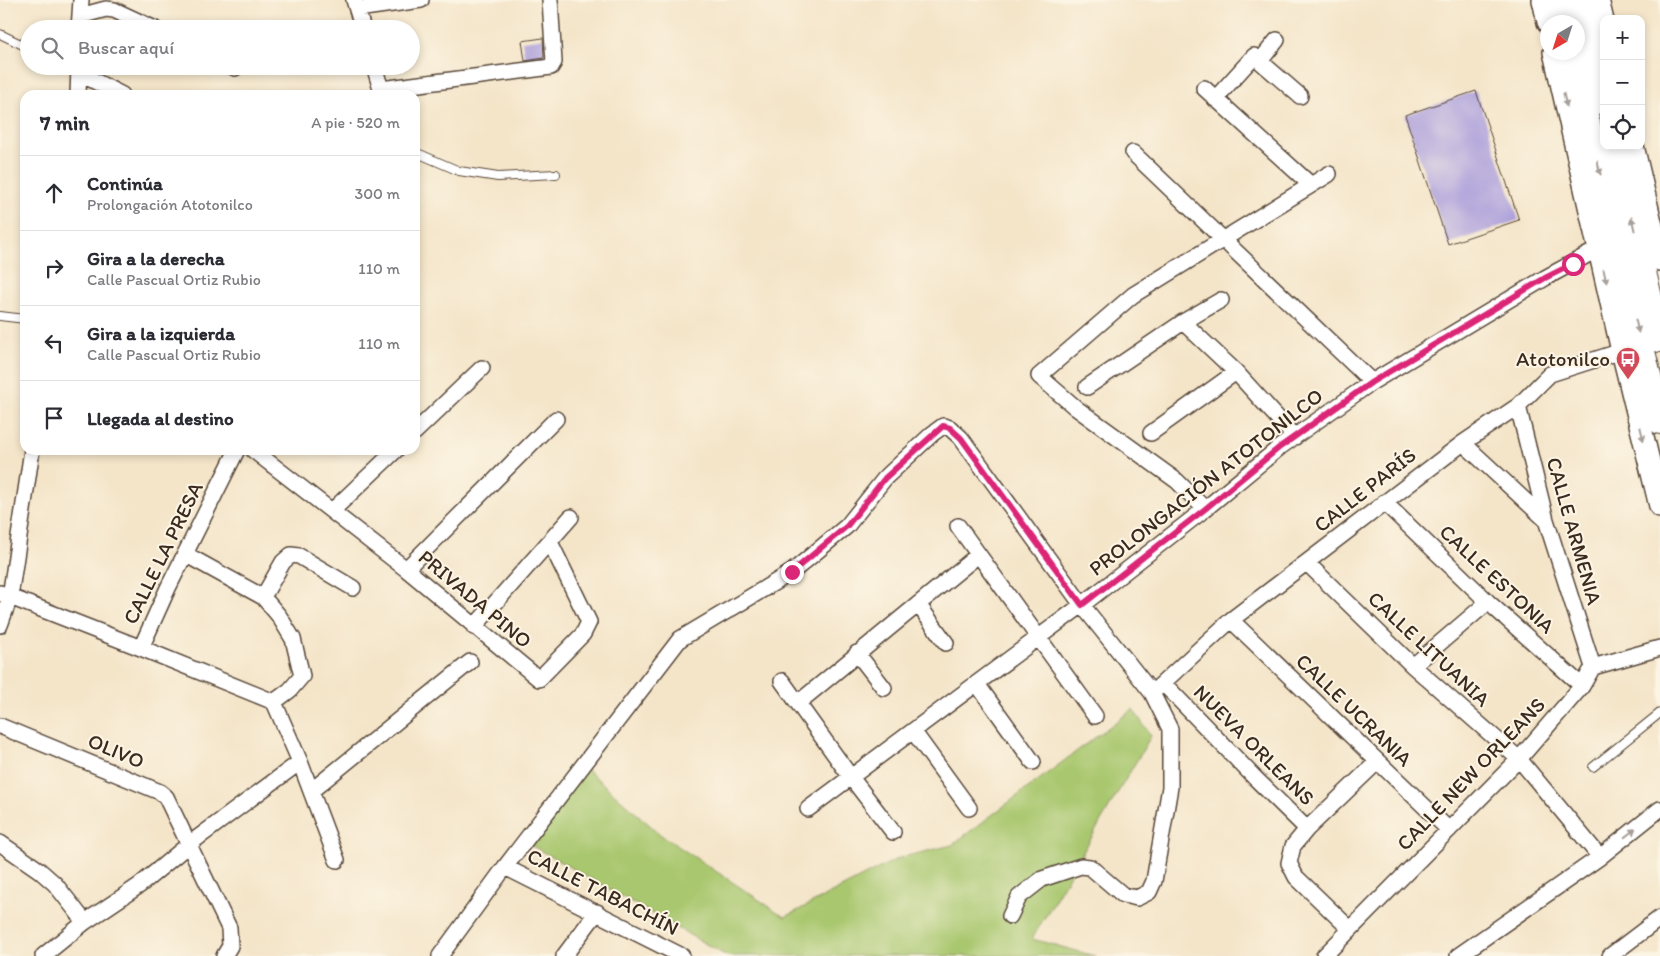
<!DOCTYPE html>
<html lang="es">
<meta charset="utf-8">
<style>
body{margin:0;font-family:Itim,sans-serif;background:#f2f2f3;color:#2b2b33}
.controls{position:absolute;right:15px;top:15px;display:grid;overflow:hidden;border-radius:10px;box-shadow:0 2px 8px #0003}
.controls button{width:45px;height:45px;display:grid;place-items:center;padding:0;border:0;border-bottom:1px solid #e1e1e2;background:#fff;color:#2b2b33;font:25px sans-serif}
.compass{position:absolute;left:1540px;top:15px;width:45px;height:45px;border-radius:50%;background:#fff;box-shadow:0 2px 8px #0003;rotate:219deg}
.stop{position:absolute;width:15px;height:15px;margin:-11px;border:4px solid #db2777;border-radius:50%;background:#fff}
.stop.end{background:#db2777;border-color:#fff;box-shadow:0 1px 5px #0008}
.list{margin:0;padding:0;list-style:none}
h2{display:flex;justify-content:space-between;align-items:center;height:65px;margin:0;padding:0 20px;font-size:21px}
h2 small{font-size:16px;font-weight:400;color:#7c7c81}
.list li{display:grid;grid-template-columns:32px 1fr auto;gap:15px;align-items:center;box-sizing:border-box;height:75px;padding:0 20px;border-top:1px solid #e1e1e2}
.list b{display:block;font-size:19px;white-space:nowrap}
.list p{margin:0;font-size:16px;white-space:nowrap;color:#7c7c81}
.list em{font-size:16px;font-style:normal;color:#7c7c81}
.icon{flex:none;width:28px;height:28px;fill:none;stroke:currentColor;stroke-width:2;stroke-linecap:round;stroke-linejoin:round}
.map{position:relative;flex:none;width:1660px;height:956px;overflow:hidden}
.search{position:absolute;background:#fff;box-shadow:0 2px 8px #0003;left:20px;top:20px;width:400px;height:55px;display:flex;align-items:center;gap:12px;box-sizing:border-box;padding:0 18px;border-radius:28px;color:#7c7c81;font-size:19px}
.panel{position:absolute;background:#fff;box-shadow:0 2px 8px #0003;left:20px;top:90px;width:400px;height:365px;border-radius:15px}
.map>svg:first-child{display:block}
.green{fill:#a9c76e;stroke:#727846}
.building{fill:#afa2db}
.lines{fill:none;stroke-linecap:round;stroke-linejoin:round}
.lane-casing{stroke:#574638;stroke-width:10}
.street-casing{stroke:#574638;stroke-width:18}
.secondary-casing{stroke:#574638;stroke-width:24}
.primary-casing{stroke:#574638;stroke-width:26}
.lane{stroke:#fff;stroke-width:8}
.street{stroke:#fff;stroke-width:15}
.secondary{stroke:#fff;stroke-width:21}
.primary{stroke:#fff;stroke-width:24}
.oneway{fill:#a79f9a}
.route{stroke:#db2777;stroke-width:6}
.labels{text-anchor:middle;stroke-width:4;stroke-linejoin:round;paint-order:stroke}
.poi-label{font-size:21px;fill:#3b2a1e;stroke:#fcf5e5;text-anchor:end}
.street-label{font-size:21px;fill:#3b2a1e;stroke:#fcf5e5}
</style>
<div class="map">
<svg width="1660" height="956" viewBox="0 0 1660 956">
<rect width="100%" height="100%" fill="#fcf5e5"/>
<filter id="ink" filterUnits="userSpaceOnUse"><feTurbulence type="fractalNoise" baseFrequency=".02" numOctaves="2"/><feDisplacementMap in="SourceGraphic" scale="10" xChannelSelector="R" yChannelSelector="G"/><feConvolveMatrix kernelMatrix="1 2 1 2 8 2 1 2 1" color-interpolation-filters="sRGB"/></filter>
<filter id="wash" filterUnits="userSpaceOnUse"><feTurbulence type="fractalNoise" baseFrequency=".0096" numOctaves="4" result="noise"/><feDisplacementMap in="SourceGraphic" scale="20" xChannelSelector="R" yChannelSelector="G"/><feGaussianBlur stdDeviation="1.12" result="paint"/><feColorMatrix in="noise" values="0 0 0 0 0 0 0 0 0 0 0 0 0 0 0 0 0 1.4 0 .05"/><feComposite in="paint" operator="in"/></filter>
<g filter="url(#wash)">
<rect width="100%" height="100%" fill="#f4e5c9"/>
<path class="green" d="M1133,709L1151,736L1032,939L1095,956H727L520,839L586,769L661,835L785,917L899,858L952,845Z"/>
<g id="blocks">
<path class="building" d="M543,38L544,58L525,61L522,41Z
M1476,91L1519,220L1448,244L1405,115Z"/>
</g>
</g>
<g filter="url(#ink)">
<use href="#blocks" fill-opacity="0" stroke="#574638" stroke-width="1"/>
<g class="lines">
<defs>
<path id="lane" d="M0,34L29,48
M65,66L79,73
M415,152L459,171L498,177L556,174
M0,316L25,319
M1593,767L1660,713"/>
<path id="street" d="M354,0L363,29
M357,9L421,0
M80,16L106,9L114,10L155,29
M79,29L81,0
M1260,61L1277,40
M231,66L235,68
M374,66L381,89L551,67L554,62L550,0
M79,73L122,95
M1204,88L1311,185
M78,95L79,66
M1215,99L1254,56L1300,96
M1133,153L1372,382
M1183,322L1236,372L1295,437
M1087,387L1183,322L1221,300
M1518,406L1546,520L1593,667
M415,432L482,368
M1151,433L1236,372
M1463,443L1546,520
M253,450L406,569L539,679L583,634L589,622L550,542
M1384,502L1488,602L1582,686
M1205,509L1177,481L1076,408L1039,376L1133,295L1329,174
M332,511L396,450
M958,526L1095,716
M185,554L263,597L279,616L293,639L302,676L290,690L274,702
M1307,563L1413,666L1519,759L1600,857
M406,569L556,419
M0,593L141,648L274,702L300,762L337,860
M263,597L283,562L291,555L299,556L353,588
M918,604L946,643
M1231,620L1449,830
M0,625L10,597L32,450
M474,627L571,517
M141,648L168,588L237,450
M857,653L884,688
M1413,666L1488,602
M782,681L850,776L893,832
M1163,683L1255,778L1307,829
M977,684L1033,762
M1152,693L1231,620L1463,443L1518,406L1550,374L1622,351
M798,703L978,555
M0,726L160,792L166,797L229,928L230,946L224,956
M913,731L969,808
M311,791L470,662
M808,809L1082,605L1205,509L1280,447L1372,382L1545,278L1589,254L1599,251
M0,843L39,870L55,884L85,922
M505,867L682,956
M1350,929L1296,877L1289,863L1293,846L1307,829L1377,762
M43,956L85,922L140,885L188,845L300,762
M440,956L505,867L680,639L792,572L847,526L885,478L932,434L943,426L950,428L961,438L1082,605L1152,693L1170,729V787L1154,881L1149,892L1137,898L1123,895L1090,867L1081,866L1042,879L1019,897L1010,916
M564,956L597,912
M1324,956L1519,759L1582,686L1593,667L1660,648
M1458,956L1600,857L1660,809
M1610,956L1660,918"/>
<path id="secondary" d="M1543,0L1548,22
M1598,0L1604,25
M1554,52L1622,351L1660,506
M1633,146L1660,260"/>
<path id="primary" d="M1559,0L1564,22
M1579,0L1604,103
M1571,52L1660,422
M1614,146L1660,340"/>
</defs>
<use href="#lane" class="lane-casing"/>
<use href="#street" class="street-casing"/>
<use href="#secondary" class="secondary-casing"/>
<use href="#primary" class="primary-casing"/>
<use href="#lane" class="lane"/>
<use href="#street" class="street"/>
<use href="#secondary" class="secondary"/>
<use href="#primary" class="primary"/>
</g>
<defs><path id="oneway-solid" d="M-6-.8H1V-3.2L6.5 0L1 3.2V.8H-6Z" transform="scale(1.25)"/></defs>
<g class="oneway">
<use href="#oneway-solid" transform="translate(1565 100) rotate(77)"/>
<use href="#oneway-solid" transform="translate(1599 168) rotate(76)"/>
<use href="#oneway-solid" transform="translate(1633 224) rotate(-103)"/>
<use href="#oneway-solid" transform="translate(1605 276) rotate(77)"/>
<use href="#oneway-solid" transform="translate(1637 326) rotate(77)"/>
<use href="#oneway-solid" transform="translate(1642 434) rotate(76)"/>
<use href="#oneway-solid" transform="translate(1630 833) rotate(-38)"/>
</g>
</g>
<g class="lines" filter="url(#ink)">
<path class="route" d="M792,572L847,526L885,478L943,426L950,428L961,438L1082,605L1205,509L1280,447L1372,382L1545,278L1573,264"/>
</g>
<defs>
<symbol id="bus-pin" viewBox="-11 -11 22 30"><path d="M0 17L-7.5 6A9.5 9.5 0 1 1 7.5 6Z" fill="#d1495b" stroke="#fcf5e5"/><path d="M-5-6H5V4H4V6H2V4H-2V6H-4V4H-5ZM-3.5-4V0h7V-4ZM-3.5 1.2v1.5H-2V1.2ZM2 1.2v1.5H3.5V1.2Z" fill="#fff"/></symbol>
</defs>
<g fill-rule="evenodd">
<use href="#bus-pin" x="1614" y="345" width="28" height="38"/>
</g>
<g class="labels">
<g class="poi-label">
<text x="1610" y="366">Atotonilco</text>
</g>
<g class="street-label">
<text transform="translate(1206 482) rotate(-38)" y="7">PROLONGACIÓN ATOTONILCO</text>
<text transform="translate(1365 490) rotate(-38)" y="7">CALLE PARÍS</text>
<text transform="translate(1574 531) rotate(74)" y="7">CALLE ARMENIA</text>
<text transform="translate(163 553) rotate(-64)" y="7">CALLE LA PRESA</text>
<text transform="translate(1497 579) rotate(43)" y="7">CALLE ESTONIA</text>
<text transform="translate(475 599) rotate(40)" y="7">PRIVADA PINO</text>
<text transform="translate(1429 649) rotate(43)" y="7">CALLE LITUANIA</text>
<text transform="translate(1354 710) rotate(44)" y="7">CALLE UCRANIA</text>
<text transform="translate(1254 745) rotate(45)" y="7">NUEVA ORLEANS</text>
<text transform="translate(116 751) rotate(23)" y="7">OLIVO</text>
<text transform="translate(1471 774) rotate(-46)" y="7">CALLE NEW ORLEANS</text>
<text transform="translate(603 892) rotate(27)" y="7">CALLE TABACHÍN</text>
</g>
</g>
</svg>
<div class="controls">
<button>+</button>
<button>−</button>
<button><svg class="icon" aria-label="locate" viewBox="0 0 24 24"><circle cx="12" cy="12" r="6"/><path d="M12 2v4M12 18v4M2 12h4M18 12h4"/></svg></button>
</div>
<svg class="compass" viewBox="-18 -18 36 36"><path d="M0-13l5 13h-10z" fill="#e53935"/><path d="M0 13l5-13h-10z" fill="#7c7c81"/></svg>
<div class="stop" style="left:1573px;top:264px"></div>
<div class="stop end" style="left:792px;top:572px"></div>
<div class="search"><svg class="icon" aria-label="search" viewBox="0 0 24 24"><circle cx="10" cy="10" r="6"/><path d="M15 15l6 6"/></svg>Buscar aquí</div>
<section class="panel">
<h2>7 min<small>A pie · 520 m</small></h2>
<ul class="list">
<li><svg class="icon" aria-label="ahead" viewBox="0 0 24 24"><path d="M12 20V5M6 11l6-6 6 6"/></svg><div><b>Continúa</b><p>Prolongación Atotonilco</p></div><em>300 m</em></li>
<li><svg class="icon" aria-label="right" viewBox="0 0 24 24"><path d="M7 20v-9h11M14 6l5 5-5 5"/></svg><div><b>Gira a la derecha</b><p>Calle Pascual Ortiz Rubio</p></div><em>110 m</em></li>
<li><svg class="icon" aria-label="left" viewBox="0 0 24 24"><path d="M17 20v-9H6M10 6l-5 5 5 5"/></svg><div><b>Gira a la izquierda</b><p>Calle Pascual Ortiz Rubio</p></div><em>110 m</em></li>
<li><svg class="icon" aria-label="arrive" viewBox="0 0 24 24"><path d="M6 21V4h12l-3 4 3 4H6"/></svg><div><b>Llegada al destino</b></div></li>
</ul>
</section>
</div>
